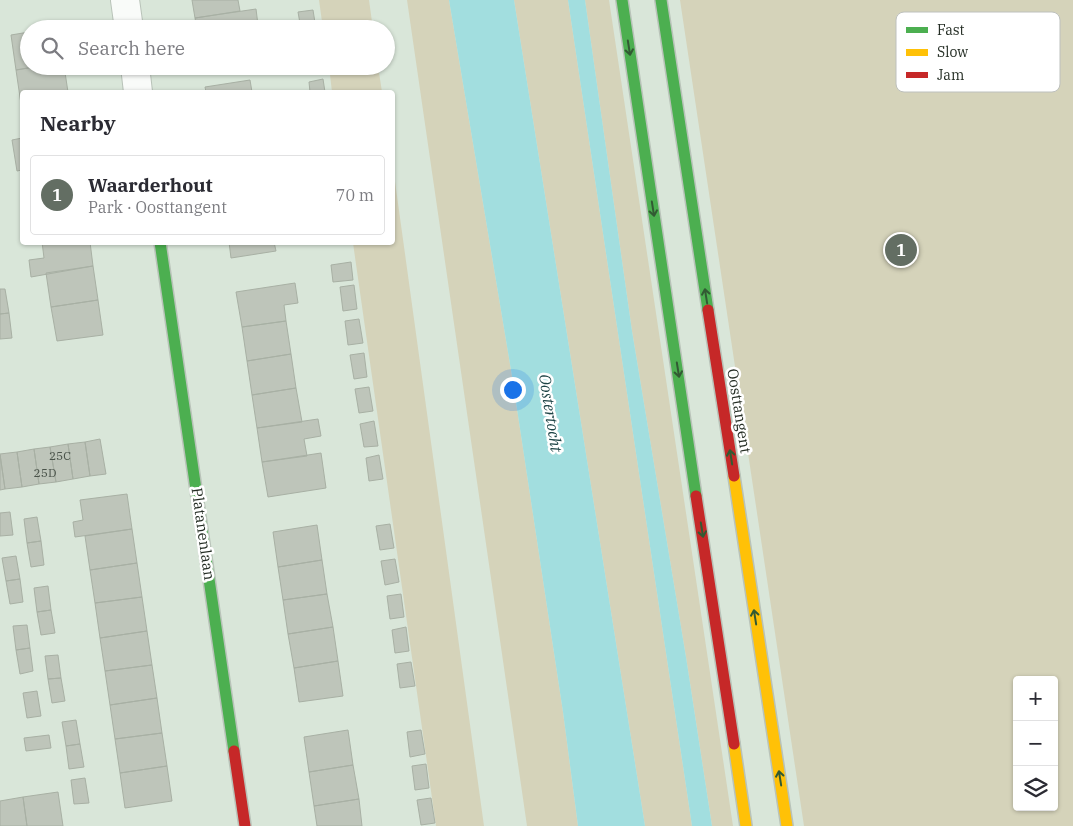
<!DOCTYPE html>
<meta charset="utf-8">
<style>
body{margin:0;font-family:"IBM Plex Serif",serif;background:#f7f7f7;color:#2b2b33}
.controls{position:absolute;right:15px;bottom:15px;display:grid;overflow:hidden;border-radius:5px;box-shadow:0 1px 4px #0004}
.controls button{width:45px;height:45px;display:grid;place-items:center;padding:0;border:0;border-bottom:1px solid #e1e1e2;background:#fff;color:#2b2b33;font:25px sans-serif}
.you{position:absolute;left:512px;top:389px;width:18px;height:18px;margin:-12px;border:4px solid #fff;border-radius:50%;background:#1a73e8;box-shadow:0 0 0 8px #1a73e833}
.badge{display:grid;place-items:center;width:32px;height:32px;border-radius:50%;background:#636e63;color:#fff;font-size:16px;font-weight:700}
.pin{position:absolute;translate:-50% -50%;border:2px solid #fff;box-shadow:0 1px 5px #0006}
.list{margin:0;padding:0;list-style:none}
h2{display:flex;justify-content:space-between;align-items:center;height:65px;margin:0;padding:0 20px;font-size:21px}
h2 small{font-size:16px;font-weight:400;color:#7c7c81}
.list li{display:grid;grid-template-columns:32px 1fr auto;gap:15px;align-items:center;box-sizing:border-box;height:80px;margin:0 10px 10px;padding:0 10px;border:1px solid #e1e1e2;border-radius:5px}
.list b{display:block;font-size:19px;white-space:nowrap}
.list p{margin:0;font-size:16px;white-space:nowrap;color:#7c7c81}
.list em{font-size:16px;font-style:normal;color:#7c7c81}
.icon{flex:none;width:28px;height:28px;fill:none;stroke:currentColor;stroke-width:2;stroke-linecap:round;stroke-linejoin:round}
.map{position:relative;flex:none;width:1073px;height:826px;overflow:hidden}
.search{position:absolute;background:#fff;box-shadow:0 1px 4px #0004;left:20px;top:20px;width:375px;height:55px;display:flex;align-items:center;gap:12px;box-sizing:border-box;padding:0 18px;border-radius:28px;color:#7c7c81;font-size:19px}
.panel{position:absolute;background:#fff;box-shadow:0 1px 4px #0004;left:20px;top:90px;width:375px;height:155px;border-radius:5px}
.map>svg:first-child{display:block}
.green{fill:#d5d3ba;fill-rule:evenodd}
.water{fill:#a2dedf}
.building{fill:#bec5ba;stroke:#a8b0a4}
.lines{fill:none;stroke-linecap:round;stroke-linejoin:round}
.street-casing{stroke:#b9c3b9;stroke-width:30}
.fast-casing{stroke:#b9c3b9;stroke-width:14}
.slow-casing{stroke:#b9c3b9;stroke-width:14}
.jam-casing{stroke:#b9c3b9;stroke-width:14}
.street{stroke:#f9fbf9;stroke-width:28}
.fast{stroke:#4caf50;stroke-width:11}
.slow{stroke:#ffc107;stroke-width:11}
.jam{stroke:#c62828;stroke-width:11}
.oneway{stroke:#325a33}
.labels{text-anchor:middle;stroke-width:5;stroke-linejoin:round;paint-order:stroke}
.number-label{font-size:12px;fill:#4a534a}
.street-label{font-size:15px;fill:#242d24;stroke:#fff}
.water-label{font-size:16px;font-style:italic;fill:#1e4446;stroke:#fff}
.key{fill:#fff;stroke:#bdc0bd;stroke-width:1}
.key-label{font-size:14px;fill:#242d24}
</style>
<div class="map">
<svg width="1073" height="826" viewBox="0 0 1073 826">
<rect width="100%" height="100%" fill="#d9e6d9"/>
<path class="green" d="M319,0H369L373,29H323Z
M407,0H449L512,376L563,712L578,826H527Z
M514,0H568L692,826H645Z
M585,0H609L733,826H712L686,657L632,331Z
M680,0H1073V826H804ZM1017,680H1054V807H1017Z
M329,66H378L382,92H332Z
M393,167L484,826H436L353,243L392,242Z"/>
<path class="water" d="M449,0H514L645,826H578L563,712L512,376Z
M568,0H585L632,331L686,657L712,826H692Z"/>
<path class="building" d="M192,0H238L240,11L195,18Z
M256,9L258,25L242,27L243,29H197L195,18Z
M313,10L316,29H301L298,12Z
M29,32V66H40L16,70L11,35Z
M40,66H64L68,92H22L21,104L16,70Z
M323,79L325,92H310L309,82Z
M250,80L252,92H206L205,87Z
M22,138V170L17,171L12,140Z
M42,242H90L93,266L31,277L29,260L44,258Z
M229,242H274L276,251L231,258Z
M351,262L353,280L333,282L331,265Z
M93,266L98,300L51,307L46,273Z
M295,283L298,303L284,305L286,321L242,327L236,292Z
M354,285L357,309L343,311L340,287Z
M0,289H5L9,313L0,314Z
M98,300L103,335L57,341L51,307Z
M9,313L12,338L0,339V314Z
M359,319L363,343L348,345L345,321Z
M286,321L291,354L247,361L242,327Z
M364,353L367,377L354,379L350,355Z
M291,354L296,388L252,395L247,361Z
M369,387L373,411L359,413L355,389Z
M296,388L302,422L257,428L252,395Z
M318,419L321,436L304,439L307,456L262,462L257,428Z
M374,421L378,446L364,447L360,424Z
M100,439L106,474L90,476L85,442Z
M85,442L90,476L73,479L68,444Z
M68,444L73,479L56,482L50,447Z
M50,447L56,482L39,484L34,449Z
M34,449L39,484L22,487L17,452Z
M17,452L22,487L5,489L0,454Z
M321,453L326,488L268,497L262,462Z
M0,455L5,489L0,490Z
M379,455L383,479L369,481L366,458Z
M127,494L132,529L75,537L73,522L83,520L80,500Z
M10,512L13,535L0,536V513Z
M37,517L41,541L27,543L24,519Z
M390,524L394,548L380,550L376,526Z
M317,525L322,560L278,567L273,532Z
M132,529L137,563L90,570L85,536Z
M41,541L44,565L31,567L27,543Z
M16,556L20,579L6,581L2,558Z
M395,559L399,582L385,585L381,561Z
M322,560L327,594L283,600L278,567Z
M137,563L142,597L95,603L90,570Z
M20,579L23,602L10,604L6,581Z
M48,586L51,610L37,612L34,588Z
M327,594L333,627L288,634L283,600Z
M401,594L404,617L390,619L387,596Z
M142,597L147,631L100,638L95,603Z
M51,610L55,633L41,635L37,612Z
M27,625L30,648L16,650L13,626Z
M333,627L338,661L294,668L288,634Z
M406,627L409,651L395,653L392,630Z
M147,631L152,665L105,671L100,638Z
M30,648L33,671L20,674L16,650Z
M58,655L61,678L48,679L45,656Z
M338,661L343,696L299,702L294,668Z
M411,662L415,686L400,688L397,664Z
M152,665L157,698L110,705L105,671Z
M61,678L65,701L52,703L48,679Z
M37,691L41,716L27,718L23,693Z
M157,698L162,733L115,739L110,705Z
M76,720L80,744L66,746L62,722Z
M348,730L353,765L309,772L304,737Z
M421,730L425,754L410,757L407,732Z
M162,733L167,766L120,773L115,739Z
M49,735L51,748L26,751L24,738Z
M80,744L84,767L69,769L66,746Z
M426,764L429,788L415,790L412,766Z
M353,765L359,799L314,806L309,772Z
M167,766L172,801L125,808L120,773Z
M85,778L89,803L74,804L71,780Z
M58,792L63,826H27L23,797Z
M23,797L27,826H0V801Z
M431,798L435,823L421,825L417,800Z
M359,799L362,826H317L314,806Z"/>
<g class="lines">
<defs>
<path id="street" d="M125,0L129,29
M135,66L138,92"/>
<path id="fast" d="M622,0L696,496
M661,0L708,310
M160,242L234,751"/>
<path id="slow" d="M734,476L787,826
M734,744L746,826"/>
<path id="jam" d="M708,310L734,476
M696,496L734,744
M234,751L245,826"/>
</defs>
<use href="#street" class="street-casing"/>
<use href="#fast" class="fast-casing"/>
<use href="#slow" class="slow-casing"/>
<use href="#jam" class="jam-casing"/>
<use href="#street" class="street"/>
<use href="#fast" class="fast"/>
<use href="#slow" class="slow"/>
<use href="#jam" class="jam"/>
</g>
<defs><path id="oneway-shaft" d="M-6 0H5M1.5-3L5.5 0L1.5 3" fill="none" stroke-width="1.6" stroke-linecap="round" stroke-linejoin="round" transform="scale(1.25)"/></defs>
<g class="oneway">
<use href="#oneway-shaft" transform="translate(629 48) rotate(81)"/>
<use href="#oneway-shaft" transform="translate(653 209) rotate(81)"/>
<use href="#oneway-shaft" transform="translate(706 296) rotate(-99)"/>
<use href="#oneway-shaft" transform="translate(678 370) rotate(81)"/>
<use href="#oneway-shaft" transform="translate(731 457) rotate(-99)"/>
<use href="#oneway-shaft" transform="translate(702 530) rotate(81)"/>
<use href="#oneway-shaft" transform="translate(755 617) rotate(-99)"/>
<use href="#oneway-shaft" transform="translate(780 778) rotate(-99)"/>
</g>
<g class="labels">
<g class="number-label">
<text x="60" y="460">25C</text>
<text x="45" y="477">25D</text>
</g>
<g class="street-label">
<text transform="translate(739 411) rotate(81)" y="5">Oosttangent</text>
<text transform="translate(203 534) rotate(82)" y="5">Platanenlaan</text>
</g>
<g class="water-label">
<text transform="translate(551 413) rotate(81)" y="6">Oostertocht</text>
</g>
</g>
<rect x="896" y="12" width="164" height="80" rx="8" class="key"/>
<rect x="906" y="27" width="22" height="6" fill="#4caf50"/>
<rect x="906" y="49" width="22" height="7" fill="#ffc107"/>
<rect x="906" y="72" width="22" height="6" fill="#c62828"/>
<g class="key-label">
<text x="937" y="35">Fast</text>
<text x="937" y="57">Slow</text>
<text x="937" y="80">Jam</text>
</g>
</svg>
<div class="controls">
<button>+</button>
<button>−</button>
<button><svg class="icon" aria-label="layers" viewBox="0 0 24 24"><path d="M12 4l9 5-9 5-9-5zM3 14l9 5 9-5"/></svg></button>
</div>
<div class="you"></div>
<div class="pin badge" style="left:901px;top:250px">1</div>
<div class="search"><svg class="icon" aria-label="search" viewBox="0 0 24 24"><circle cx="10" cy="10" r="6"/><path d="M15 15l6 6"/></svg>Search here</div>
<section class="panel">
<h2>Nearby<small></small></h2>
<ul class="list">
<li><span class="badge">1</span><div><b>Waarderhout</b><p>Park · Oosttangent</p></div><em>70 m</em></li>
</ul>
</section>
</div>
